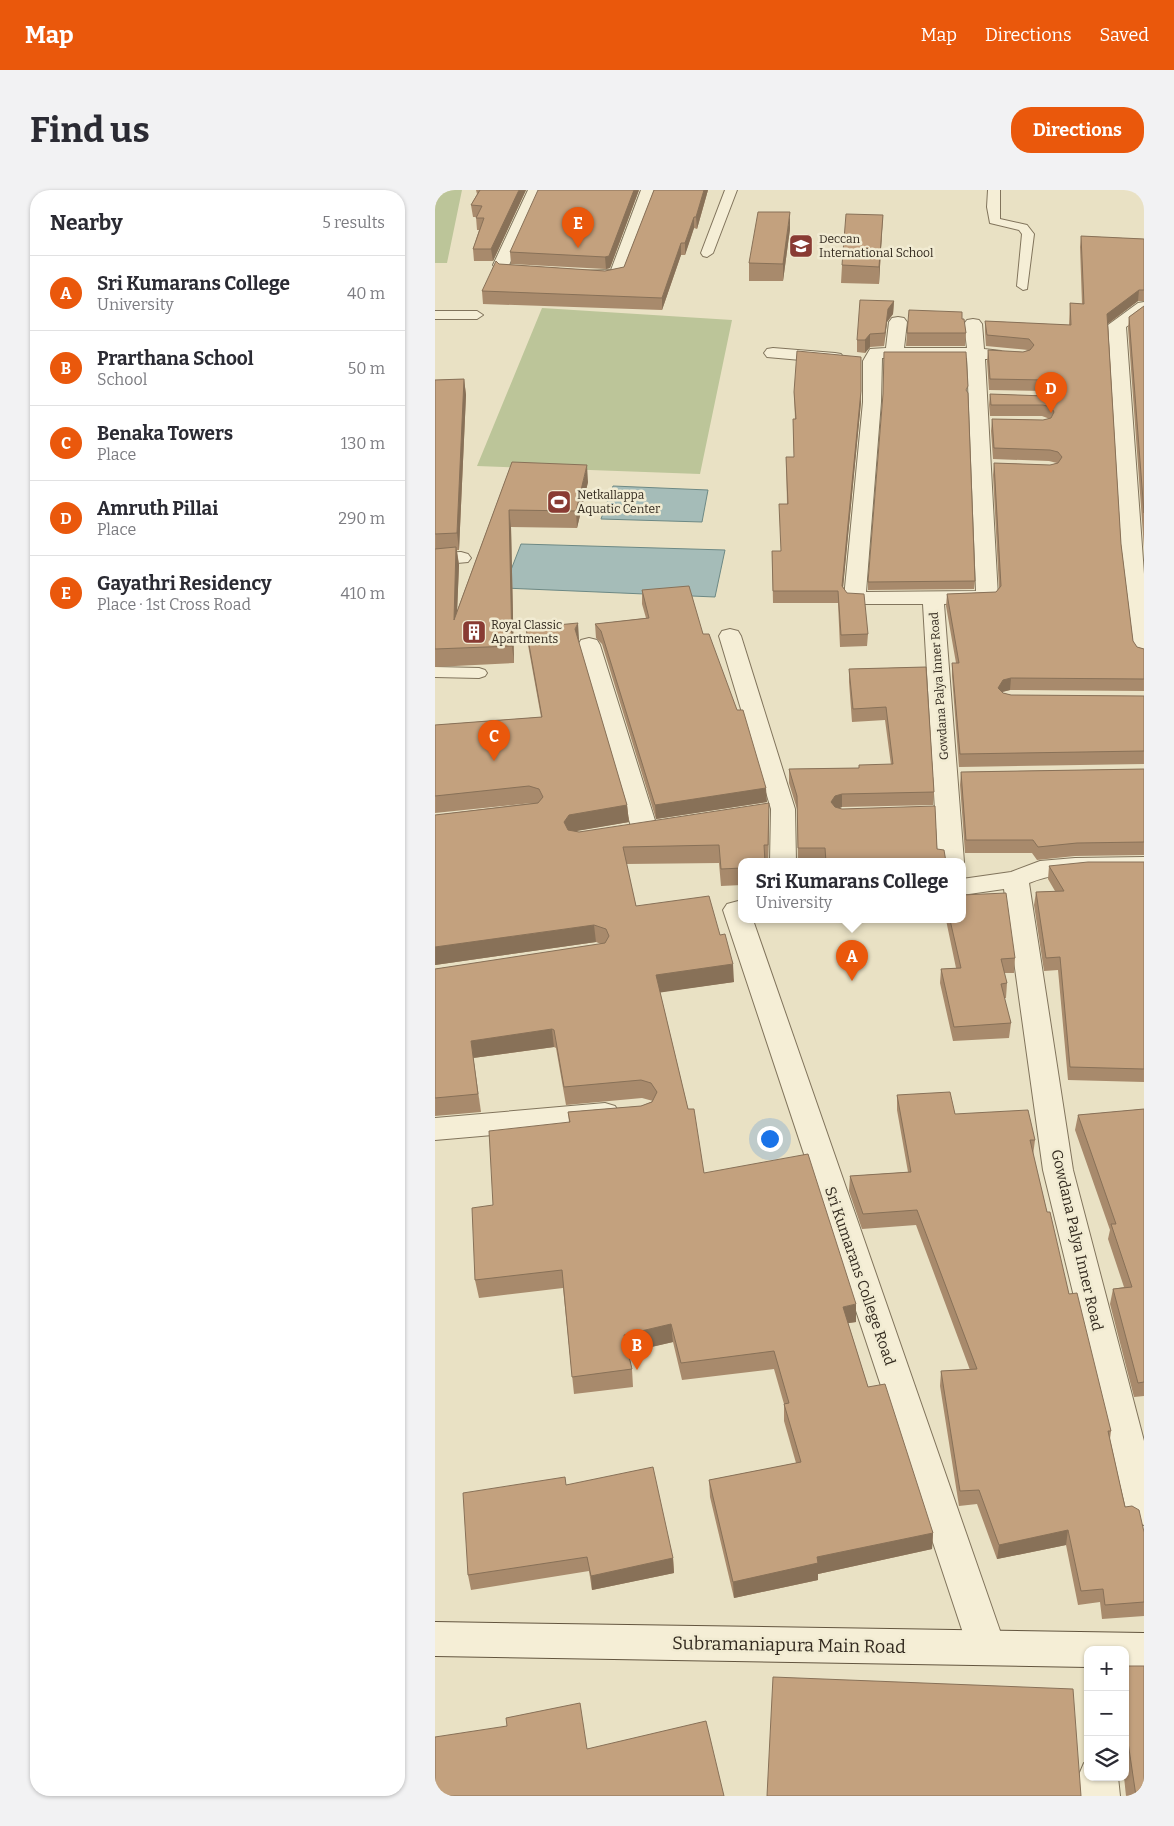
<!DOCTYPE html>
<meta charset="utf-8">
<style>
body{margin:0;font-family:Bitter,serif;background:#f2f2f3;color:#2b2b33}
.controls{position:absolute;right:15px;bottom:15px;display:grid;overflow:hidden;border-radius:10px;box-shadow:0 1px 4px #0004}
.controls button{width:45px;height:45px;display:grid;place-items:center;padding:0;border:0;border-bottom:1px solid #e1e1e2;background:#fff;color:#2b2b33;font:25px sans-serif}
.you{position:absolute;left:334px;top:948px;width:18px;height:18px;margin:-12px;border:4px solid #fff;border-radius:50%;background:#1a73e8;box-shadow:0 0 0 8px #1a73e833}
.badge{display:grid;place-items:center;width:32px;height:32px;border-radius:50%;background:#ea580c;color:#fff;font-size:16px;font-weight:700}
.pin{position:absolute;translate:-50% -41px;filter:drop-shadow(0 1px 2px #0008)}
.pin::after{content:'';position:absolute;top:26px;width:18px;height:15px;background:inherit;clip-path:polygon(0 0,100% 0,50% 100%)}
.popup{position:absolute;left:303px;top:668px;width:228px;height:65px;box-sizing:border-box;display:grid;place-content:center;border-radius:10px;background:#fff;filter:drop-shadow(0 1px 4px #0005);font-size:16px;white-space:nowrap;color:#7c7c81}
.popup b{font-size:19px;color:#2b2b33}
.popup::after{content:'';position:absolute;left:50%;top:100%;margin-left:-10px;border:10px solid transparent;border-top-color:#fff}
.list{margin:0;padding:0;list-style:none}
h2{display:flex;justify-content:space-between;align-items:center;height:65px;margin:0;padding:0 20px;font-size:21px}
h2 small{font-size:16px;font-weight:400;color:#7c7c81}
.list li{display:grid;grid-template-columns:32px 1fr auto;gap:15px;align-items:center;box-sizing:border-box;height:75px;padding:0 20px;border-top:1px solid #e1e1e2}
.list b{display:block;font-size:19px;white-space:nowrap}
.list p{margin:0;font-size:16px;white-space:nowrap;color:#7c7c81}
.list em{font-size:16px;font-style:normal;color:#7c7c81}
.icon{flex:none;width:28px;height:28px;fill:none;stroke:currentColor;stroke-width:2;stroke-linecap:round;stroke-linejoin:round}
.map{position:relative;flex:none;width:709px;height:1606px;overflow:hidden;border-radius:20px}
header{display:flex;align-items:center;gap:30px;box-sizing:border-box;height:70px;padding:0 25px;background:#ea580c;color:#fff}
header strong{font-size:24px}
nav{display:flex;gap:28px;margin-inline-start:auto;font-size:18px}
.intro{display:flex;align-items:center;justify-content:space-between;box-sizing:border-box;height:120px;padding:0 30px}
h1{margin:0;font-size:35px}
.button{padding:12px 22px;border-radius:20px;background:#ea580c;color:#fff;font-size:18px;font-weight:700}
main{display:flex;gap:30px;padding:0 30px}
aside{flex:1;background:#fff;border-radius:20px;box-shadow:0 1px 4px #0004}
.map>svg:first-child{display:block}
.green{fill:#bcc599}
.water{fill:#a5bcb8;stroke:#6d8985}
.lines{fill:none;stroke-linecap:round;stroke-linejoin:round}
.service-casing{stroke:#81745c;stroke-width:2}
.minor-casing{stroke:#81745c;stroke-width:2}
.secondary-casing{stroke:#63553f;stroke-width:2}
.service{fill:#f5eed6;fill-rule:evenodd}
.minor{fill:#f5eed6;fill-rule:evenodd}
.secondary{fill:#f5eed6;fill-rule:evenodd}
.wall{fill:#a88a6c}
.shaded-wall{fill:#887158}
.building{fill:#c3a17e;stroke:#887158}
.labels{text-anchor:middle;stroke-width:5;stroke-linejoin:round;paint-order:stroke}
.far-poi-label{font-size:12px;fill:#332a1f;stroke:#f1ebd2;text-anchor:start}
.far-street-label{font-size:12px;fill:#332a1f;stroke:#f1ebd2}
.street-label{font-size:15px;fill:#332a1f;stroke:#f1ebd2}
.near-street-label{font-size:18px;fill:#332a1f;stroke:#f1ebd2}
</style>
<header>
<strong>Map</strong>
<nav><a>Map</a><a>Directions</a><a>Saved</a></nav>
</header>
<div class="intro"><h1>Find us</h1><a class="button">Directions</a></div>
<main>
<aside>
<h2>Nearby<small>5 results</small></h2>
<ul class="list">
<li><span class="badge">A</span><div><b>Sri Kumarans College</b><p>University</p></div><em>40 m</em></li>
<li><span class="badge">B</span><div><b>Prarthana School</b><p>School</p></div><em>50 m</em></li>
<li><span class="badge">C</span><div><b>Benaka Towers</b><p>Place</p></div><em>130 m</em></li>
<li><span class="badge">D</span><div><b>Amruth Pillai</b><p>Place</p></div><em>290 m</em></li>
<li><span class="badge">E</span><div><b>Gayathri Residency</b><p>Place · 1st Cross Road</p></div><em>410 m</em></li>
</ul>
</aside>
<div class="map">
<svg width="709" height="1606" viewBox="0 0 709 1606">
<rect width="100%" height="100%" fill="#e9e1c4"/>
<path class="green" d="M0,0H27L12,73H0Z
M107,118L297,130L265,284L42,276Z"/>
<path class="water" d="M178,296L273,300L267,332L166,329Z
M86,354L290,360L280,407L69,398Z"/>
<g class="lines">
<defs>
<path id="service" d="M290,0H302L278,63L272,67L268,66L266,63Z
M553,0H565V29L592,35L599,44L592,99L588,100L582,96L587,44L584,40L555,33L552,17Z
M0,121H42L48,125L42,129H0Z
M0,477L44,478L50,480L52,483L50,486L44,488L0,487Z"/>
<path id="minor" d="M93,0H109L74,75L76,76L106,79L108,83L106,87L100,88L65,84L58,75Z
M206,0H222L189,87L171,91L145,89L143,85L145,81L176,80Z
M709,112V125L691,137L709,384V470L701,468L698,463L686,366L673,135L703,113Z
M463,127L469,128L472,132L469,158H532L529,134L532,130L538,129L544,130L547,134L549,159L566,161L569,165L566,169H550L563,407L560,412L509,414L529,672L527,675V672H503L488,414H420L412,413L409,408L428,212V171L435,159L451,158L454,132L457,128ZM447,168H532L541,401L431,402L446,212Z
M338,158L400,163L406,164L409,168L406,172L400,173L332,167L329,163L332,159Z
M26,362L33,364L36,368L33,372L0,375V363Z
M295,439L303,441L306,446L360,619L361,672H335L336,619L284,446L287,441Z
M154,448L162,450L165,455L223,640L219,645L210,648L201,645L197,640L143,455L146,450Z
M709,667V683C672,684 629,678 594,693L638,980L709,1251V1335L696,1330L691,1319L608,980L569,699L527,705V689L576,682L605,671L640,668Z
M307,710V730H318L571,1458L565,1470L552,1475L539,1470L533,1458L288,720L292,714Z
M170,913L180,916L185,924L180,932L170,935L0,950V928Z
M653,1572V1587H683L685,1606H645L643,1587L649,1573Z"/>
<path id="secondary" d="M0,1432L709,1443V1477H690V1460H653V1477L0,1466Z"/>
</defs>
<use href="#service" class="service-casing"/>
<use href="#minor" class="minor-casing"/>
<use href="#secondary" class="secondary-casing"/>
<use href="#service" class="service"/>
<use href="#minor" class="minor"/>
<use href="#secondary" class="secondary"/>
</g>
<path class="wall" d="M41,0H91L58,71H39L38,59L44,40H42L41,27H38L36,15L42,4Z
M204,0L175,78L171,79L76,74L75,62Z
M219,0H273L262,39L259,38L250,65H246L227,120L48,114L47,101L64,74L170,81L189,77Z
M448,25L444,94L406,93L407,75Z
M355,39L348,91H314V73Z
M646,46L709,49V111H703L673,134L686,354L698,451L702,457L709,459V501L575,500L567,502L568,503L576,505L709,506V574L524,577L517,486V473H521L511,416L512,404L561,402L564,398L558,285L559,273L615,275L622,273L614,271L558,269L556,241L557,229L608,230L615,229L607,226H555L554,215L555,204L610,206L617,204L609,201L554,200L552,171L553,160L588,162L593,160L551,156L550,142V131L634,135L635,113L647,114L645,57Z
M459,111L458,124L452,132L449,156L435,157L430,163L422,162V150Z
M709,116V358L693,138L694,127Z
M527,129L531,143L530,156H471L472,143Z
M29,189L31,205L24,360H22L24,375L22,421L77,272L153,292L142,338L76,337L79,473L0,477V190Z
M359,202L426,212L408,397L433,444L432,456L405,457L403,413H338L337,361H346L352,314L351,267H359L358,229H360Z
M532,202L540,391L539,399L433,400V392Z
M207,400L268,444L332,612L221,629L167,454L161,448L160,434L211,428L207,414Z
M91,438L144,449L143,451L192,615L194,632L140,641L144,642L334,630L333,672H307V695L286,696L284,673L191,674L201,716L285,745L299,792L225,802L253,919L269,983L421,1132L413,1133L433,1197L498,1343L497,1359L383,1384V1390L299,1408L275,1307L274,1290L361,1273L349,1231V1214L339,1179L247,1190L238,1152L193,1162L197,1179L198,1197L139,1204L128,1098L44,1108L40,1090L58,1015L134,932L133,922L206,916L218,911L207,908L131,915L121,858L119,857L38,868L46,922L0,926V779L166,754L161,752L0,775V625L97,613L0,623V535L106,527L93,455Z
M491,477L499,602L498,615L407,617L404,618L502,659L511,672H363L362,619L354,593V579L424,578L456,575L450,530L417,532L414,492V479Z
M709,579V665L640,666L602,670L597,663H530L525,595L526,582Z
M709,672V892L633,890L623,780L609,781L599,715L601,702L620,701L613,689L614,676Z
M511,730H527L580,768L579,783H569L572,793L571,808H569L576,833L574,848L518,851L505,793L506,779L521,778Z
M462,905L600,950L598,965L612,1022L634,1104L676,1241L675,1249L690,1317L709,1342V1426L667,1429L665,1412L643,1415L631,1355L562,1369L542,1314L524,1316L505,1196L506,1181L535,1180L481,1035L427,1039L414,1001L415,986L473,982L462,920Z
M709,919V1206L699,1207L675,1114L678,1099L689,1097L673,1049L675,1040L640,940L643,925Z
M131,1295L238,1368L239,1383L157,1400L154,1381L36,1400L33,1385Z
M690,1476L709,1606H691L689,1587H690Z"/>
<path class="shaded-wall" d="M84,0H91L58,71L56,59Z
M199,0H204L175,78L171,79L170,67Z
M269,0H273L262,39L261,27Z
M355,22V39L348,91V74Z
M448,25L447,41L444,94V77Z
M259,27V38L250,65V53Z
M246,53V65L227,120V108Z
M704,100L703,111L671,135L672,124Z
M459,111L458,124L452,132L449,156L450,143L453,119Z
M435,144V157L430,163V150Z
M29,189L31,205L24,360L22,343Z
M426,201V212L407,408V396Z
M152,275L153,292L142,338L141,321Z
M74,320L76,337L79,473L77,456Z
M21,357L24,375L21,448L19,430Z
M143,433L144,449L141,456L140,439Z
M576,488L575,500L567,502L563,498L568,490Z
M331,598L332,612L221,629L220,615Z
M407,604V617L400,620L396,612L400,606Z
M334,613V630L333,672V655Z
M192,615L194,632L136,642L130,649L129,632L134,625Z
M159,735L161,752L0,775V757Z
M298,774L299,792L222,803L221,785Z
M117,839L119,857L38,868L46,922L36,851Z
M421,1114V1132L407,1134L408,1117Z
M236,1134L238,1152L191,1163L189,1145Z
M633,1340L631,1355L562,1369L564,1355Z
M498,1343L497,1359L383,1384V1390L299,1408L298,1392L382,1367Z
M238,1368L239,1383L157,1400L156,1386Z"/>
<path class="building" d="M45,0H84L56,59H38L49,28H41L47,16L36,15Z
M103,0H199L174,66L170,67L75,62Z
M219,0H269L261,27H259L250,53H246L227,108L47,101L61,71L64,74L170,81L189,77Z
M323,22H355L348,74L314,73Z
M411,24L448,25L444,77L407,75Z
M646,46L709,49V100H704L672,124L686,354L698,451L702,457L709,459V489L576,488L568,490L563,498L568,503L576,505L709,506V561L525,564L517,473H524L512,404L561,402L566,396L559,273L615,275L623,273L627,267L623,262L615,260L559,258L557,229L608,230L616,228L619,222L616,217L608,215H556L555,204L610,206L618,203L621,197L618,192L610,190L555,189L553,160L588,162L595,160L599,155L594,149L552,145L550,131L636,135L635,113L649,114Z
M425,110L459,111L453,119L450,143L435,144L430,150H422Z
M709,116V323L694,127Z
M474,120L527,122V129H529L531,143H472Z
M362,161L426,167V201L407,396L412,403L429,404L433,444L406,445L403,401H338L337,361H346L344,314H353L351,267H359L358,229H361L359,202Z
M449,162H531L533,196L531,200L533,203L540,391L433,392L448,204Z
M29,189L22,343L0,344V190Z
M77,272L152,275L141,321L74,320L77,456L0,459V359L21,357L19,430Z
M254,396L268,444H274L302,520H308L331,598L220,615L166,441L160,434L214,428L207,400Z
M143,433L140,439L192,615L134,625L129,632L133,640L144,642L334,613L333,655H329L330,672H307V678L286,679L284,655L188,657L201,716L274,706L285,745L290,744L298,774L221,785L253,919H259L269,983L373,964L421,1114L408,1117L433,1197L450,1194L498,1343L382,1367L383,1373L298,1392L274,1290L366,1272L349,1214L354,1213L339,1161L246,1173L236,1134L189,1145L197,1179L137,1187L127,1080L40,1090L37,1018L58,1015L54,941L135,932L133,922L206,916L217,912L222,902L216,893L206,890L129,897L119,840L117,839L36,851L43,904L0,908V779L170,753L174,746L171,739L159,735L0,757V625L103,613L108,607L104,599L94,596L0,606V535L107,527L91,438Z
M491,477L499,602L407,604L400,606L396,612L400,617L407,619L500,616L502,659L509,660L511,672H391L390,658H363L362,606L354,579L424,578V575L458,574L451,517L418,519L414,479Z
M709,579V652L642,653L603,657L598,650H531L526,582Z
M653,672H709V879L635,877L625,767L611,768L601,702L629,701L614,676Z
M571,703L580,768L566,769L572,793L566,794L576,833L519,837L506,779L526,778L515,730H527V705Z
M515,902L520,924L593,920L600,950H595L612,1022H615L634,1104L642,1103L676,1241H673L690,1317L697,1316L704,1320L709,1342V1412L670,1415L668,1399L646,1401L633,1340L564,1355L544,1300L525,1301L506,1181L542,1179L482,1020L428,1024L415,986L476,982L462,905Z
M709,919V1192L703,1193L678,1099L697,1097L676,1034H681L643,925Z
M218,1277L238,1368L156,1386L152,1367L33,1385L28,1303L130,1287L131,1295Z
M690,1476H709V1606H701L690,1532Z
M338,1487L638,1499L646,1606H332Z
M145,1513L152,1559L271,1531L289,1606H0V1547L72,1536L71,1528Z"/>
<defs>
<symbol id="school-square" viewBox="-11 -11 22 22"><rect x="-9" y="-9" width="18" height="18" rx="4" fill="#893b33" stroke="#f1ebd2"/><path d="M0-5L7-2L0 1L-7-2ZM-4 1L0 2.5L4 1V4Q0 6-4 4Z" fill="#fff"/></symbol>
<symbol id="stadium-square" viewBox="-11 -11 22 22"><rect x="-9" y="-9" width="18" height="18" rx="4" fill="#893b33" stroke="#f1ebd2"/><path d="M0-5a6.5 5 0 1 0 0 10a6.5 5 0 1 0 0-10ZM-3.5-1.8h7v3.6h-7Z" fill="#fff"/></symbol>
<symbol id="building-square" viewBox="-11 -11 22 22"><rect x="-9" y="-9" width="18" height="18" rx="4" fill="#893b33" stroke="#f1ebd2"/><path d="M-4-6H4V6H1V3H-1V6H-4ZM-2.5-4.3h1.7v1.8h-1.7ZM.8-4.3h1.7v1.8H.8ZM-2.5-1h1.7V.8h-1.7ZM.8-1h1.7V.8H.8Z" fill="#fff"/></symbol>
</defs>
<g fill-rule="evenodd">
<use href="#school-square" x="352" y="42" width="28" height="28"/>
<use href="#stadium-square" x="110" y="298" width="28" height="28"/>
<use href="#building-square" x="25" y="428" width="28" height="28"/>
</g>
<g class="labels">
<g class="far-poi-label">
<text x="384" y="53">Deccan<tspan x="384" dy="14">International School</tspan></text>
<text x="142" y="309">Netkallappa<tspan x="142" dy="14">Aquatic Center</tspan></text>
<text x="56" y="439">Royal Classic<tspan x="56" dy="14">Apartments</tspan></text>
</g>
<g class="far-street-label">
<text transform="translate(504 496) rotate(-94)" y="4">Gowdana Palya Inner Road</text>
</g>
<g class="street-label">
<text transform="translate(642 1050) rotate(77)" y="5">Gowdana Palya Inner Road</text>
<text transform="translate(425 1086) rotate(71)" y="5">Sri Kumarans College Road</text>
</g>
<g class="near-street-label">
<text transform="translate(354 1455) rotate(1)" y="6">Subramaniapura Main Road</text>
</g>
</g>
</svg>
<div class="controls">
<button>+</button>
<button>−</button>
<button><svg class="icon" aria-label="layers" viewBox="0 0 24 24"><path d="M12 4l9 5-9 5-9-5zM3 14l9 5 9-5"/></svg></button>
</div>
<div class="you"></div>
<div class="pin badge" style="left:417px;top:791px">A</div>
<div class="popup"><b>Sri Kumarans College</b>University</div>
<div class="pin badge" style="left:202px;top:1180px">B</div>
<div class="pin badge" style="left:59px;top:571px">C</div>
<div class="pin badge" style="left:616px;top:223px">D</div>
<div class="pin badge" style="left:143px;top:58px">E</div>
</div>
</main>
